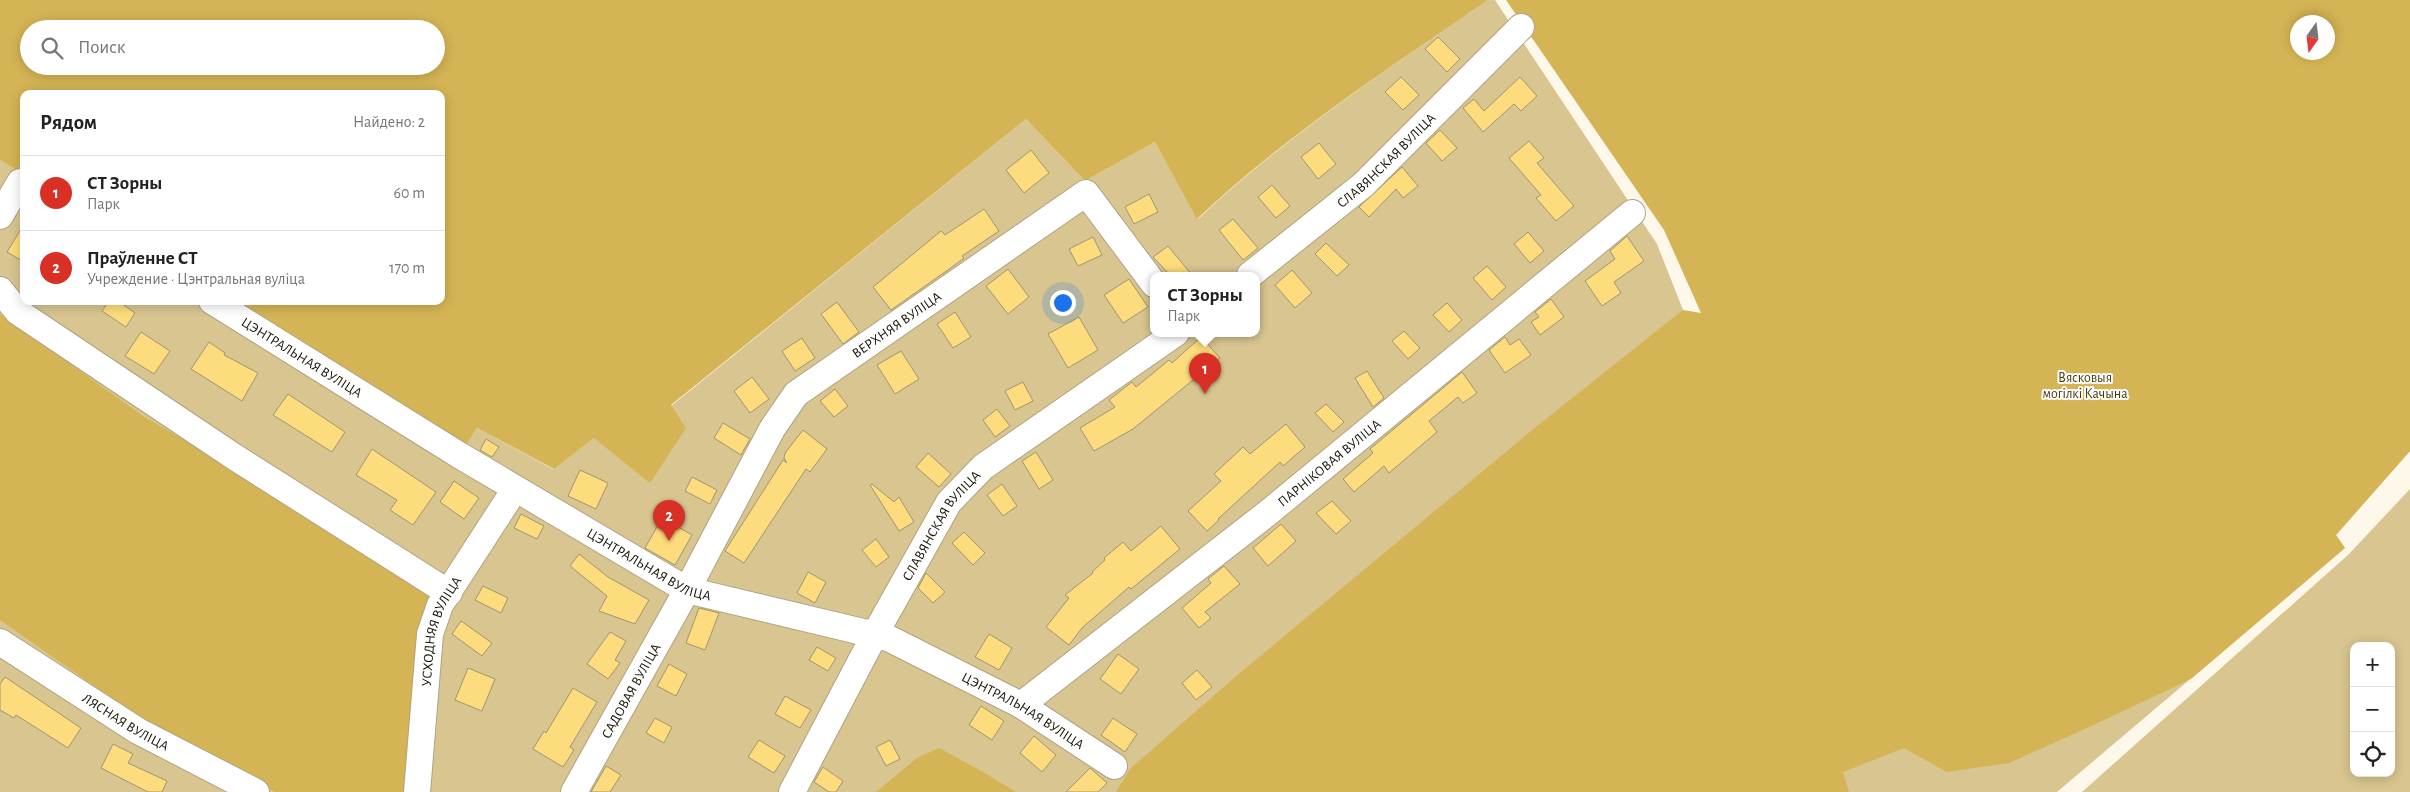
<!DOCTYPE html>
<html lang="ru">
<meta charset="utf-8">
<style>
body{margin:0;font-family:"Alegreya Sans",sans-serif;background:#f6f6f6;color:#222}
.controls{position:absolute;right:15px;bottom:15px;display:grid;overflow:hidden;border-radius:10px;box-shadow:0 2px 12px #0003}
.controls button{width:45px;height:45px;display:grid;place-items:center;padding:0;border:0;border-bottom:1px solid #e0e0e0;background:#fff;color:#222;font:25px sans-serif}
.compass{position:absolute;left:2290px;top:15px;width:45px;height:45px;border-radius:50%;background:#fff;box-shadow:0 2px 12px #0003;rotate:194deg}
.you{position:absolute;left:1062px;top:302px;width:18px;height:18px;margin:-12px;border:4px solid #fff;border-radius:50%;background:#1a73e8;box-shadow:0 0 0 8px #1a73e833}
.badge{display:grid;place-items:center;width:32px;height:32px;border-radius:50%;background:#d93025;color:#fff;font-size:16px;font-weight:700}
.pin{position:absolute;translate:-50% -41px;filter:drop-shadow(0 1px 2px #0008)}
.pin::after{content:'';position:absolute;top:26px;width:18px;height:15px;background:inherit;clip-path:polygon(0 0,100% 0,50% 100%)}
.popup{position:absolute;left:1150px;top:272px;width:110px;height:65px;box-sizing:border-box;display:grid;place-content:center;border-radius:10px;background:#fff;filter:drop-shadow(0 1px 4px #0005);font-size:16px;white-space:nowrap;color:#767676}
.popup b{font-size:19px;color:#222}
.popup::after{content:'';position:absolute;left:50%;top:100%;margin-left:-10px;border:10px solid transparent;border-top-color:#fff}
.list{margin:0;padding:0;list-style:none}
h2{display:flex;justify-content:space-between;align-items:center;height:65px;margin:0;padding:0 20px;font-size:21px}
h2 small{font-size:16px;font-weight:400;color:#767676}
.list li{display:grid;grid-template-columns:32px 1fr auto;gap:15px;align-items:center;box-sizing:border-box;height:75px;padding:0 20px;border-top:1px solid #e0e0e0}
.list b{display:block;font-size:19px;white-space:nowrap}
.list p{margin:0;font-size:16px;white-space:nowrap;color:#767676}
.list em{font-size:16px;font-style:normal;color:#767676}
.icon{flex:none;width:28px;height:28px;fill:none;stroke:currentColor;stroke-width:2;stroke-linecap:round;stroke-linejoin:round}
.map{position:relative;flex:none;width:2410px;height:792px;overflow:hidden}
.search{position:absolute;background:#fff;box-shadow:0 2px 12px #0003;left:20px;top:20px;width:425px;height:55px;display:flex;align-items:center;gap:12px;box-sizing:border-box;padding:0 18px;border-radius:28px;color:#767676;font-size:19px}
.panel{position:absolute;background:#fff;box-shadow:0 2px 12px #0003;left:20px;top:90px;width:425px;height:215px;border-radius:10px}
.map>svg:first-child{display:block}
.green{fill:#d8c590;fill-rule:evenodd}
.forest{fill:#d4b454;fill-rule:evenodd}
.building{fill:#fcdc7c;stroke:#a09473}
.lines{fill:none;stroke-linecap:round;stroke-linejoin:round}
.minor-casing{stroke:#afa382;stroke-width:28}
.minor{stroke:#fff;stroke-width:26}
.labels{text-anchor:middle;stroke-width:4;stroke-linejoin:round;paint-order:stroke}
.street-label{font-size:14px;fill:#171306;stroke:#fff}
.park-label{font-size:14px;fill:#473a11;stroke:#fff}
</style>
<div class="map">
<svg width="2410" height="792" viewBox="0 0 2410 792">
<rect width="100%" height="100%" fill="#fdf8ea"/>
<path class="green" d="M1488,0H1495L1657,244L1683,310L1805,555L2410,451L2336,535L2345,548L2057,792H0V160L24,175V301H224L462,450L477,428L553,469L594,438L671,406L1026,119L1085,181L1155,142L1198,219C1287,135 1388,69 1488,0ZM1154,275H1256V333H1154Z
M2410,489V792H2082L2349,554ZM2354,646H2391V773H2354Z"/>
<path class="forest" d="M0,0H1488C1388,69 1286,135 1197,219L1155,142L1085,181L1026,119L671,405L686,428L650,483L594,438L554,469L477,428L462,451L224,301H441V94H24V175L0,160ZM29,29H436V66H29Z
M1506,0H2410V451L2336,535L2345,548L2191,679L2089,727L2009,763L1947,772L1904,748L1843,772L1849,792H1116L1131,768L1234,678L1537,426L1683,310L1701,313L1664,230ZM2298,22H2328V52H2298Z
M0,314L143,416L225,464L437,598L408,792H275L141,719L0,620Z
M939,748L983,772L1016,792H876L917,758Z"/>
<path class="building" d="M1438,37L1460,59L1447,72L1425,49Z
M1401,77L1419,95L1403,110L1385,92Z
M1520,77L1537,96L1521,111L1514,104L1483,132L1463,108L1474,99L1484,111Z
M1440,130L1457,148L1442,161L1426,143Z
M1529,141L1544,158L1537,163L1574,206L1556,221L1536,198L1541,195L1509,158Z
M1319,143L1336,164L1318,179L1301,157Z
M1031,150L1049,173L1024,193L1006,170Z
M1402,167L1418,186L1403,198L1396,189L1369,217L1359,207Z
M1272,185L1290,206L1276,218L1258,197Z
M1149,194L1158,212L1134,224L1125,207Z
M984,209L999,231L962,256L964,258L952,267L891,310L873,287L941,231L945,235Z
M1233,219L1258,248L1243,260L1219,230Z
M24,224V262L7,252Z
M1528,232L1544,251L1530,263L1514,244Z
M1627,236L1644,261L1614,282L1621,293L1602,306L1585,281L1615,259L1610,251Z
M1093,237L1102,255L1078,266L1069,249Z
M1326,243L1349,265L1337,276L1315,254Z
M1168,246L1192,275H1170L1153,257Z
M1487,266L1506,287L1492,300L1473,278Z
M1008,269L1029,297L1008,314L986,286Z
M1292,270L1312,293L1295,308L1275,285Z
M1129,279L1148,307L1123,323L1104,295Z
M1551,299L1564,317L1540,335L1531,322L1539,317L1535,312Z
M109,301H118L135,313L126,327L102,311Z
M837,302L859,332L843,344L821,314Z
M1447,303L1462,320L1449,332L1433,315Z
M955,312L971,337L953,348L937,324Z
M1079,317L1098,350L1068,368L1048,334Z
M1404,331L1420,348L1408,359L1392,341Z
M141,332L170,351L154,374L125,356Z
M1201,337L1220,358L1133,429L1094,451L1080,428L1115,407L1109,400L1132,382L1136,387L1169,360L1172,363Z
M1505,337L1510,345L1519,339L1531,355L1505,373L1489,350Z
M802,338L815,358L795,371L782,351Z
M209,342L225,353L224,355L258,373L242,401L191,369Z
M901,351L919,379L895,394L877,365Z
M1367,371L1384,398L1373,407L1355,378Z
M1462,372L1477,393L1463,403L1458,397L1429,421L1437,432L1389,473L1384,466L1354,492L1343,479L1373,453L1370,449Z
M752,377L769,399L750,413L734,391Z
M1023,382L1033,401L1015,410L1005,391Z
M835,389L848,406L834,417L820,401Z
M288,394L345,432L332,452L273,415Z
M1326,404L1344,422L1333,432L1315,413Z
M997,409L1010,426L995,437L983,420Z
M723,423L750,439L741,455L714,438Z
M1286,424L1305,447L1283,466L1280,462L1218,519L1219,520L1207,531L1188,511L1221,481L1214,474L1243,447L1250,454Z
M803,430L827,449L810,472L806,469L744,563L725,551L783,460L787,463L784,458L785,453Z
M486,439L499,447L492,457L480,450Z
M372,449L436,492L413,525L390,510L397,500L356,475Z
M1036,452L1053,480L1039,489L1022,461Z
M928,453L951,474L939,487L916,467Z
M580,470L608,483L596,509L568,496Z
M692,477L717,490L710,504L685,491Z
M454,481L479,498L464,519L440,502Z
M872,484L894,502L899,497L914,522L899,531L870,485Z
M1002,484L1017,506L1003,516L987,495Z
M1332,501L1351,521L1336,534L1316,513Z
M521,514L544,526L537,539L514,528Z
M662,518L692,535L675,565L645,548Z
M1281,524L1296,541L1268,566L1253,548Z
M1161,526L1180,549L1131,589L1129,587L1082,628L1069,645L1046,627L1069,598L1065,595L1093,573L1092,572L1105,560L1104,558L1123,542L1131,551Z
M964,532L985,553L973,565L952,543Z
M876,539L889,557L876,567L862,550Z
M579,554L608,577L649,600L635,624L599,611L607,596L570,566Z
M1224,566L1240,584L1205,612L1211,618L1199,628L1182,608L1211,583L1208,579Z
M808,572L826,582L815,603L797,593Z
M926,573L945,592L933,603L918,588Z
M483,586L508,598L501,613L475,600Z
M699,608L719,613L705,650L686,643Z
M461,621L492,643L482,656L452,634Z
M610,632L626,641L615,660L620,663L608,679L587,664Z
M989,634L1012,648L999,670L975,657Z
M817,647L836,658L828,671L809,660Z
M1118,654L1139,669L1121,694L1100,679Z
M669,664L687,674L676,696L657,686Z
M468,668L495,679L482,711L455,700Z
M1197,670L1212,687L1196,700L1182,683Z
M5,677L81,728L68,748L16,715L14,718L0,710V684Z
M573,688L597,702L570,747L574,750L563,767L533,749L544,731L546,733Z
M785,696L811,710L800,728L775,714Z
M981,706L1004,721L992,740L969,725Z
M655,718L672,727L664,743L646,733Z
M1113,718L1137,734L1125,752L1101,735Z
M1034,736L1056,755L1042,772L1020,753Z
M759,740L785,756L774,773L748,757Z
M890,740L900,759L886,766L876,747Z
M113,744L133,754L128,763L167,781L162,792H148L101,768Z
M606,766L621,775L610,792H591Z
M823,767L843,781L836,792H829L814,782Z
M1090,768L1107,783L1098,792H1066Z"/>
<g class="lines">
<defs>
<g id="minor">
<path d="M0,216L20,182"/>
<path id="s1" d="M1250,275L1363,185L1521,27"/>
<path d="M0,290L18,312L233,456L449,593"/>
<path id="s2" d="M212,301L459,455L687,590L888,638L1021,705L1114,766"/>
<path id="s3" d="M0,642L138,731L256,792"/>
<path id="s4" d="M1021,705L1269,512L1632,213"/>
<path id="s5" d="M417,792L430,634L440,605L515,489"/>
<path id="s6" d="M574,792L687,590L772,429L796,394L1086,193L1154,284"/>
<path id="s7" d="M792,792L875,634L949,502L983,467L1176,333"/>
</g>
</defs>
<use href="#minor" class="minor-casing"/>
<use href="#minor" class="minor"/>
</g>
<g class="labels">
<g class="street-label">
<text dy="5" stroke="none"><textPath href="#s1" startOffset="178">СЛАВЯНСКАЯ ВУЛІЦА</textPath></text>
<text dy="5" stroke="none"><textPath href="#s6" startOffset="578">ВЕРХНЯЯ ВУЛІЦА</textPath></text>
<text dy="5" stroke="none"><textPath href="#s2" startOffset="106">ЦЭНТРАЛЬНАЯ ВУЛІЦА</textPath></text>
<text dy="5" stroke="none"><textPath href="#s4" startOffset="392">ПАРНІКОВАЯ ВУЛІЦА</textPath></text>
<text dy="5" stroke="none"><textPath href="#s7" startOffset="306">СЛАВЯНСКАЯ ВУЛІЦА</textPath></text>
<text dy="5" stroke="none"><textPath href="#s2" startOffset="511">ЦЭНТРАЛЬНАЯ ВУЛІЦА</textPath></text>
<text dy="5" stroke="none"><textPath href="#s5" startOffset="164">УСХОДНЯЯ ВУЛІЦА</textPath></text>
<text dy="5" stroke="none"><textPath href="#s6" startOffset="116">САДОВАЯ ВУЛІЦА</textPath></text>
<text dy="5" stroke="none"><textPath href="#s2" startOffset="916">ЦЭНТРАЛЬНАЯ ВУЛІЦА</textPath></text>
<text dy="5" stroke="none"><textPath href="#s3" startOffset="149">ЛЯСНАЯ ВУЛІЦА</textPath></text>
</g>
<g class="park-label">
<text x="2085" y="382">Вясковыя<tspan x="2085" dy="16">могілкі Качына</tspan></text>
</g>
</g>
</svg>
<div class="controls">
<button>+</button>
<button>−</button>
<button><svg class="icon" aria-label="locate" viewBox="0 0 24 24"><circle cx="12" cy="12" r="6"/><path d="M12 2v4M12 18v4M2 12h4M18 12h4"/></svg></button>
</div>
<svg class="compass" viewBox="-18 -18 36 36"><path d="M0-13l5 13h-10z" fill="#e53935"/><path d="M0 13l5-13h-10z" fill="#767676"/></svg>
<div class="you"></div>
<div class="pin badge" style="left:1205px;top:394px">1</div>
<div class="popup"><b>СТ Зорны</b>Парк</div>
<div class="pin badge" style="left:669px;top:541px">2</div>
<div class="search"><svg class="icon" aria-label="search" viewBox="0 0 24 24"><circle cx="10" cy="10" r="6"/><path d="M15 15l6 6"/></svg>Поиск</div>
<section class="panel">
<h2>Рядом<small>Найдено: 2</small></h2>
<ul class="list">
<li><span class="badge">1</span><div><b>СТ Зорны</b><p>Парк</p></div><em>60 m</em></li>
<li><span class="badge">2</span><div><b>Праўленне СТ</b><p>Учреждение · Цэнтральная вуліца</p></div><em>170 m</em></li>
</ul>
</section>
</div>
